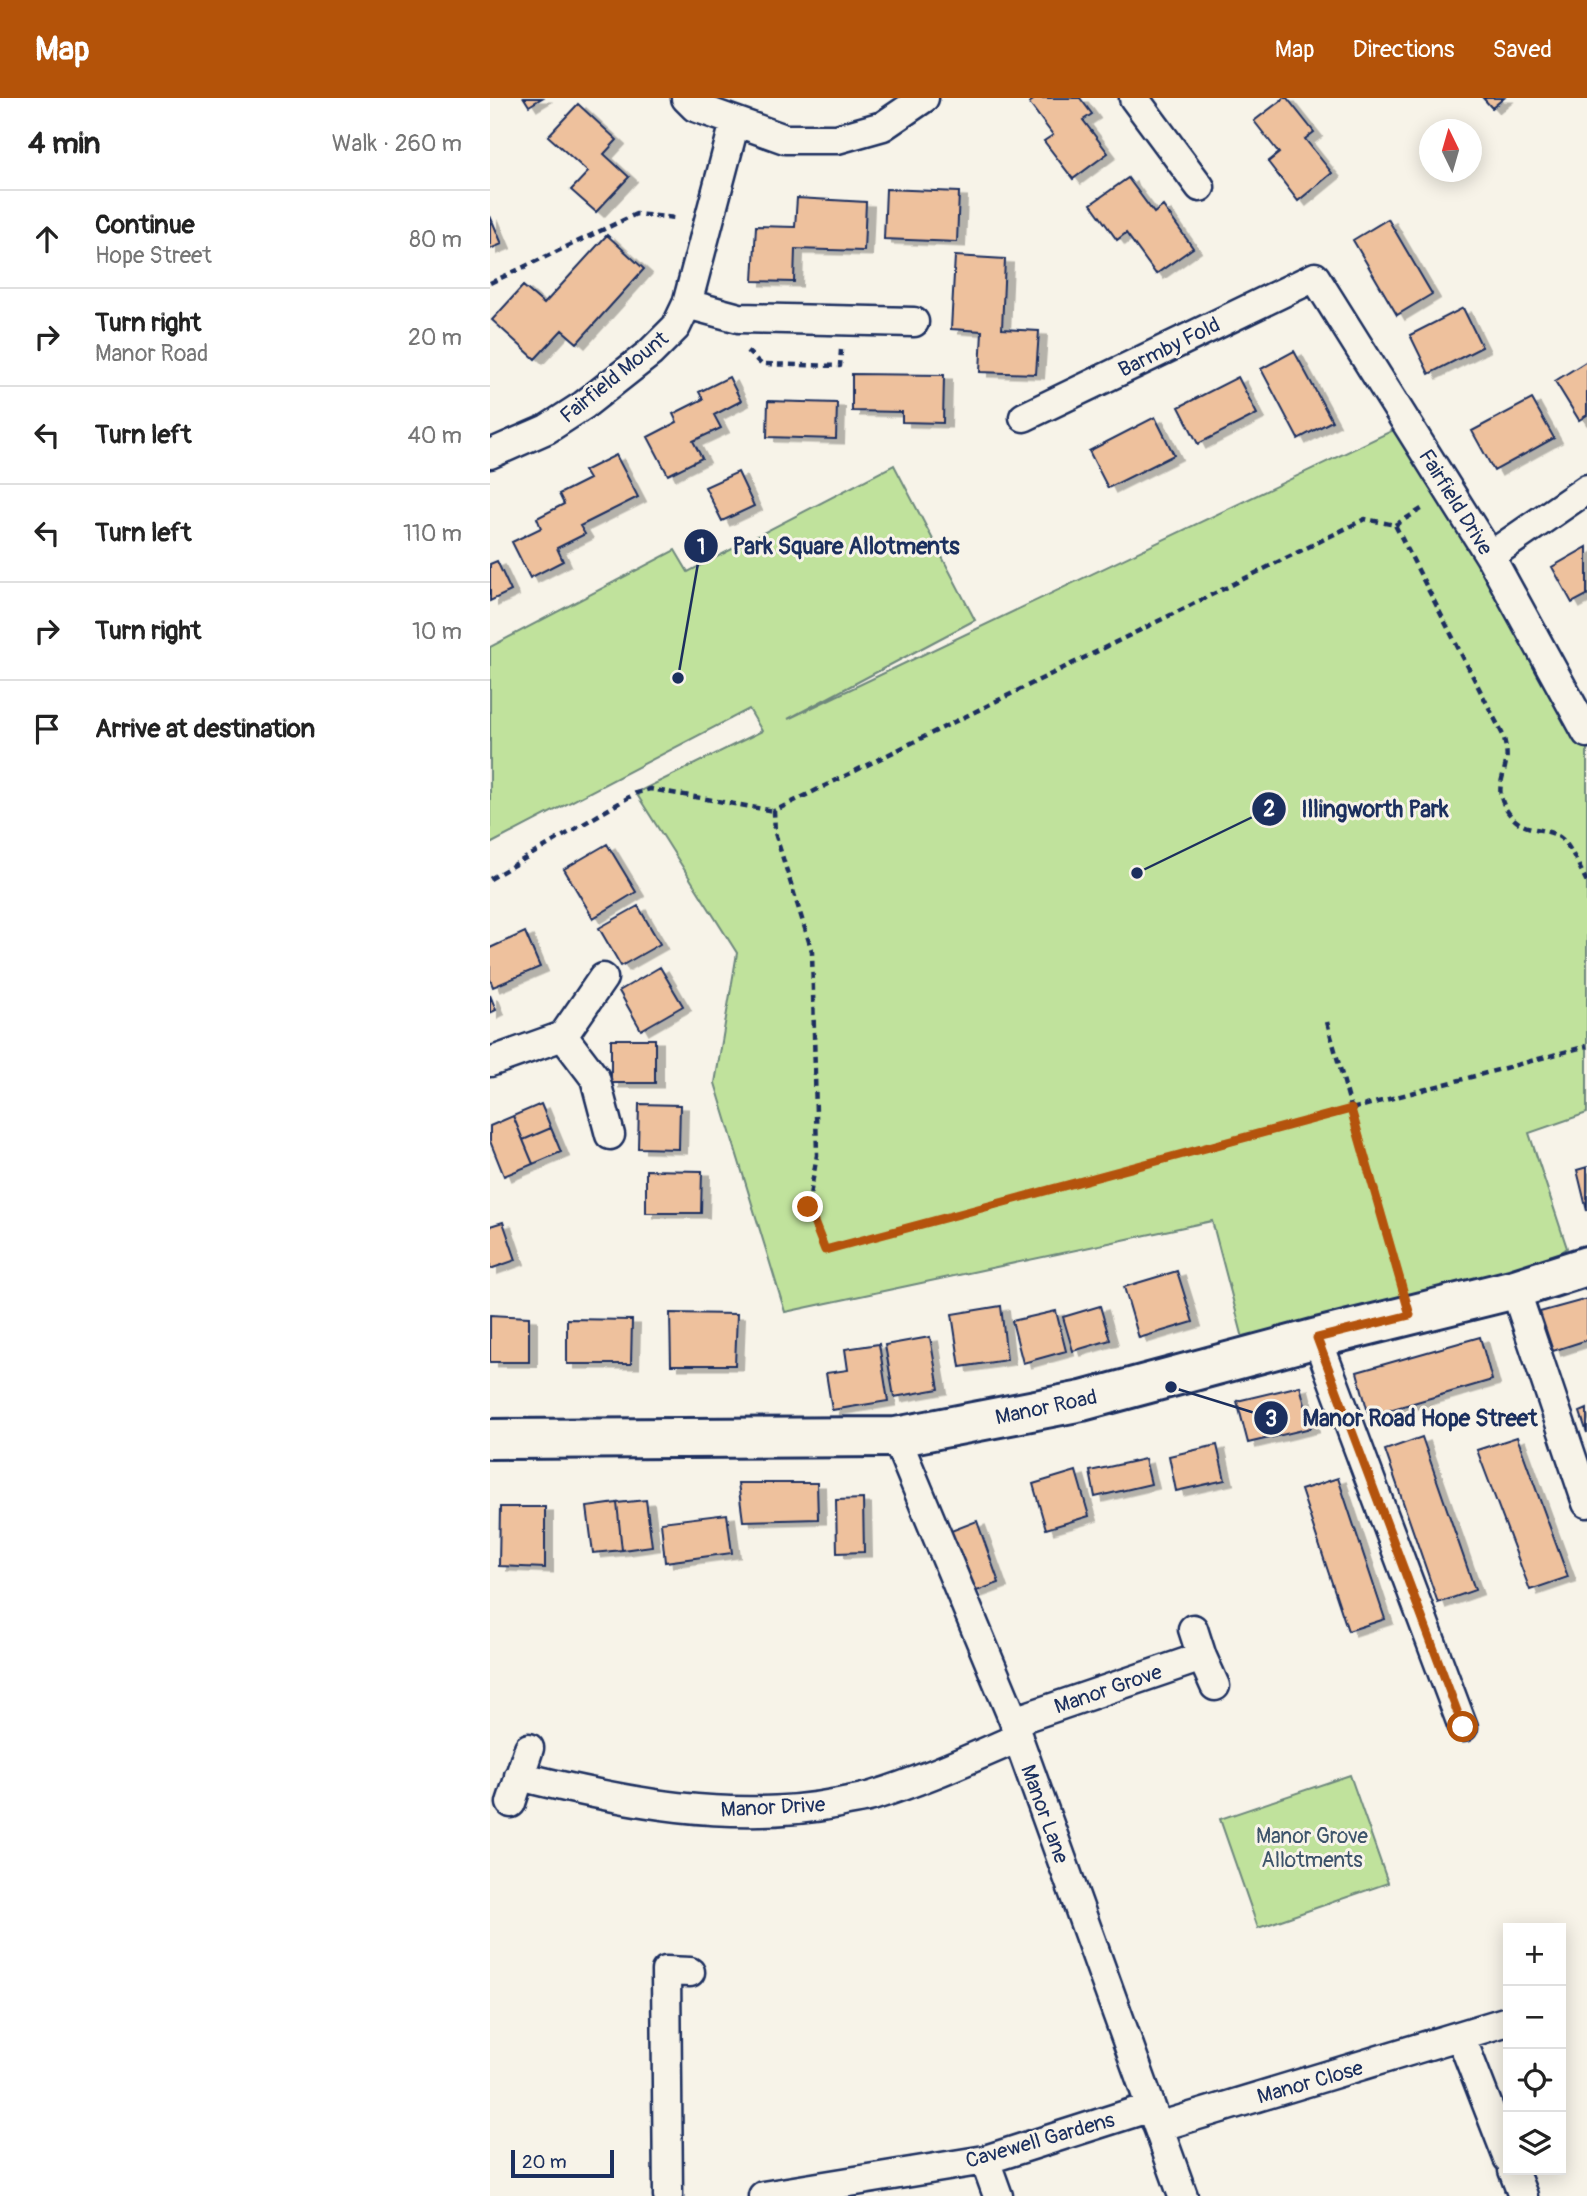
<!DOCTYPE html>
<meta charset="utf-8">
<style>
body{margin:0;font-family:Pangolin,sans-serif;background:#f6f6f6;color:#222}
.controls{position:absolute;right:21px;bottom:21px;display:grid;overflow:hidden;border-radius:0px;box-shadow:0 4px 18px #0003}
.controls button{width:63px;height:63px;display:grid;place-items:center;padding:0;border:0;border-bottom:2px solid #e0e0e0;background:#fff;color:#222;font:35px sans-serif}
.compass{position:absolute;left:929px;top:21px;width:63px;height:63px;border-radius:50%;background:#fff;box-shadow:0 4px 18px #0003;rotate:355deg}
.scale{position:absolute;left:21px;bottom:18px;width:103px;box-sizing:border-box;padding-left:7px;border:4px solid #1b2f5e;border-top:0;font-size:19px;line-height:24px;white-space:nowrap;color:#1b2f5e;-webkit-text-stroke:5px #f7f3e8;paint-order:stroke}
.stop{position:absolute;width:21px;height:21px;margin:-16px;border:5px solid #b45309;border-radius:50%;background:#fff}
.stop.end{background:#b45309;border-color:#fff;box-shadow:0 2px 7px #0008}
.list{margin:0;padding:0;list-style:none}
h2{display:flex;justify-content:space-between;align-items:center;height:91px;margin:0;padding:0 28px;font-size:30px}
h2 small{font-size:23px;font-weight:400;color:#767676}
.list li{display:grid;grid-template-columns:46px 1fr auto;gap:21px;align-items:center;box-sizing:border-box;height:98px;padding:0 28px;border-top:2px solid #e0e0e0}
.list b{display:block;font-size:26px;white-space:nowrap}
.list p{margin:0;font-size:23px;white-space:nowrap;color:#767676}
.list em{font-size:23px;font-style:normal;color:#767676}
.icon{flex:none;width:38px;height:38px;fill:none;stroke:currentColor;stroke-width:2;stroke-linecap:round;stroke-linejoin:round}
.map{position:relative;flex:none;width:1097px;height:2098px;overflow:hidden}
header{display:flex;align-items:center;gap:42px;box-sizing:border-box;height:98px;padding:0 35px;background:#b45309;color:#fff}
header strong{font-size:33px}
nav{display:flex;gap:38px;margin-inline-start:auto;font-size:24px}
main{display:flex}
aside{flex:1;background:#fff}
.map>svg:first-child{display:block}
.green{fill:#c0e29c;stroke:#6e887d;stroke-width:2}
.building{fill:#eec19d;stroke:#1b2f5e;stroke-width:2;filter:url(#shadow)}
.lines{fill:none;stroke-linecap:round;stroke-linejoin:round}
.street-casing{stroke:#1b2f5e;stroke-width:33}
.secondary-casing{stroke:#1b2f5e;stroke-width:44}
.path{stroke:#1b2f5e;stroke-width:4.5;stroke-dasharray:7 5;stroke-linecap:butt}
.street{stroke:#f7f3e8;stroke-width:28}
.secondary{stroke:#f7f3e8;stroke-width:38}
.route{stroke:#b45309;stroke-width:9}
.labels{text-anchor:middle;stroke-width:6;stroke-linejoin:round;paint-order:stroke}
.street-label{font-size:21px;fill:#1b2f5e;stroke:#f7f3e8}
.park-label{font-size:21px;fill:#3c536a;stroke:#f7f3e8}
.leader{fill:none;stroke:#1b2f5e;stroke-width:2.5}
.callout-dot{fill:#1b2f5e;stroke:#f7f3e8;stroke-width:2.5}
.mark-label{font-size:21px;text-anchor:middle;font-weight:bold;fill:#fff}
.callout-label{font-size:23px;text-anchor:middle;font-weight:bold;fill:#1b2f5e;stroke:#f7f3e8;stroke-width:6;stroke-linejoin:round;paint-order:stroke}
</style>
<header>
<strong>Map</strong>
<nav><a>Map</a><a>Directions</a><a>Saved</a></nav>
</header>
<main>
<aside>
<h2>4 min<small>Walk · 260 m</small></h2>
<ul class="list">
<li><svg class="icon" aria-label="ahead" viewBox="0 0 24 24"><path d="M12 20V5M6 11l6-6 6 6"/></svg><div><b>Continue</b><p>Hope Street</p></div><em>80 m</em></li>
<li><svg class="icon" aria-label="right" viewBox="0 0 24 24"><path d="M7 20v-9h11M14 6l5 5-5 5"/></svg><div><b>Turn right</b><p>Manor Road</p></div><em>20 m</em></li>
<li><svg class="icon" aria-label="left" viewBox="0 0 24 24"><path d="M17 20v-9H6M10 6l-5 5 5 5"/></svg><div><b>Turn left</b></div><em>40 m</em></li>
<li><svg class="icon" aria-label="left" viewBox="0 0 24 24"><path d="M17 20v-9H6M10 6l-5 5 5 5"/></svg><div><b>Turn left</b></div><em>110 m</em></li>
<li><svg class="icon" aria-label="right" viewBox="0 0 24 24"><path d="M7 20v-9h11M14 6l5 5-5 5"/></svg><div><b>Turn right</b></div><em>10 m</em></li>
<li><svg class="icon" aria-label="arrive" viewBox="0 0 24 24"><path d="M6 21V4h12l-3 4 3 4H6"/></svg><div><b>Arrive at destination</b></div></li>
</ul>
</aside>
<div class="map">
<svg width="1097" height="2098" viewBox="0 0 1097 2098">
<defs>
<filter id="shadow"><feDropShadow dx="8" dy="4.5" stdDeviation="0" flood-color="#0004"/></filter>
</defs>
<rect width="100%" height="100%" fill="#f7f3e8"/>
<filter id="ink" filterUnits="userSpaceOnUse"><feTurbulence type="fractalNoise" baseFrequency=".0143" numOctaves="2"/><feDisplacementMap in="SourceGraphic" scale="14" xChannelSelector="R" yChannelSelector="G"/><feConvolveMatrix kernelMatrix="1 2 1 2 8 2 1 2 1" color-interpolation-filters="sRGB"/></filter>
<g filter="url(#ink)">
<path class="green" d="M916,326L1097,635V1015L1039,1035L1077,1150L1025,1191L758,1259L722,1123L295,1214L225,985L247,855L146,695L272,633L259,611L0,746V549L185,452L198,474L404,367L485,522L298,621Z
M860,1677L898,1785L768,1830L730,1721Z"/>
<path class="building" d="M34,0H52L39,8Z
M546,0H590L602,16L593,22L618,55L583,81L554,43L563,37L539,5Z
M794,0H797L824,34L815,41L842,75L808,103L778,64L789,55L764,23Z
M993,0H1014L1002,10Z
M88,6L127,42L114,56L139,79L106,114L81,92L98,74L58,38Z
M638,80L664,115L673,108L703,150L666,176L636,135L627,142L601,106Z
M396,91L469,94L467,144L394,141Z
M307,100L376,104L374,153L305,151L304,184L263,183L266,128L305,129Z
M0,118L12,146L0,151Z
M898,121L942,196L907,217L863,142Z
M117,137L154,171L87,245L72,232L45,261L2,222L33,188L54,206Z
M465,158L515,161L512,231L549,233L546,276L490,274L492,233L461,231Z
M973,210L992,249L939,276L920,237Z
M804,253L842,323L808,341L771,271Z
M1097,263V317L1089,322L1065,283Z
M362,276L454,277L453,325L412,324V314L362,313Z
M239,279L251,303L224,317L231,330L203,343L212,360L178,377L158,339L187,324L183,316L213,301L209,294Z
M748,279L767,316L708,346L689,309Z
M1042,301L1064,340L1004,373L982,333Z
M278,303L347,305L346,341L277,339Z
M665,319L684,357L618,390L599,353Z
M126,357L148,399L90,428L95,436L67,450L73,463L40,480L22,444L51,430L47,420L74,406L69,396L99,381L94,373Z
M248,374L264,408L232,423L215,389Z
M1097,449V497L1082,505L1062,469Z
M7,463L21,493L0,503V466Z
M117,746L146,794L103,820L74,771Z
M148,808L170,846L131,868L109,830Z
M35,834L50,869L3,889L0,881V850Z
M170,869L193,908L151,932L129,893Z
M0,897L6,912L0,915Z
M121,941H165V985H121Z
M51,1006L61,1030L33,1042L23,1018Z
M149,1006L190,1007L189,1051L148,1050Z
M23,1018L43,1066L14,1078L0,1043V1028Z
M61,1030L71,1054L43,1066L33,1042Z
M1097,1069V1113L1087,1072Z
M156,1072L212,1073L211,1115H156Z
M13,1124L26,1162L0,1171V1128Z
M687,1173L703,1224L649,1240L634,1189Z
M1097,1201V1242L1063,1253L1050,1214Z
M511,1208L517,1262L470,1269L462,1216Z
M610,1208L620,1242L583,1253L573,1219Z
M566,1213L576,1253L533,1265L522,1223Z
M180,1215L247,1216L245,1267H181Z
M0,1217L39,1219V1264H0Z
M77,1221L142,1222L141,1266H77Z
M440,1239L449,1291L404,1299L395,1247Z
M990,1239L1002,1282L879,1318L867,1274Z
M389,1246L398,1303L342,1312L336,1275L358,1272L355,1251Z
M810,1288L821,1330L758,1345L747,1303Z
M1097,1311V1335L1090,1314Z
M932,1339L985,1492L948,1505L895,1352Z
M1027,1339L1078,1479L1040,1492L987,1352Z
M727,1347L735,1382L686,1393L679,1358Z
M655,1361L661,1386L605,1399L600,1373Z
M586,1373L599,1418L556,1431L543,1386Z
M848,1380L895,1521L858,1533L811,1392Z
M248,1385H327L328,1421L253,1423Z
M373,1401L374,1454L347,1455L346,1402Z
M156,1402L162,1448L132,1452L127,1405Z
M127,1405L132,1452L103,1455L97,1409Z
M10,1409H55V1470L9,1468Z
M237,1416L242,1455L175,1464L171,1424Z
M487,1423L509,1485L484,1494L461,1433Z"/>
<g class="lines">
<defs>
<path id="street" d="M196,0L205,9L295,41H347L393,28L434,0
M644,0L710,89
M197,206L249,220L424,224
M534,319L825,179L1000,458L1097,635
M0,356L57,331L94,307L160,255L186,229L197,206L245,24
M1000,458L1097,391
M73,938L105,980L120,1037
M0,964L73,938L113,880
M1025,1191L1097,1405
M827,1240L973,1629
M406,1339L524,1623L528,1640L693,2098
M703,1531L712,1559L725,1588
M524,1623L712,1559
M29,1678C134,1704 242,1726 349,1705C361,1702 374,1701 385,1697C434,1682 481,1660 528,1640
M21,1705L39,1650
M971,1939L1018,2060
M668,2029L1018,1923
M495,2062L508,2098
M1023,2072L1033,2098
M178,2098L176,1873L200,1874
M273,2098L495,2062L661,2009"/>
<path id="secondary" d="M0,1341L406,1339L592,1303L827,1240L1025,1191L1097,1168"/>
</defs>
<use href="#street" class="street-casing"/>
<use href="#secondary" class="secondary-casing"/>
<path class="path" d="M0,185L146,116L187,120
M257,253L271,266L350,268L351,252
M905,427L935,409
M0,781L146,695L160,691L284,713
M1097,784C1091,773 1081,749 1072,741C1054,726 1032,738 1016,711C1005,692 1013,682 1016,664C1018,655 1015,645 1013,637L905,427L875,421L284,713L285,735L322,853L327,1057L318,1109L335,1152L1097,948
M837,924L910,1183"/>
<use href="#street" class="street"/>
<use href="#secondary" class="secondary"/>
</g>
</g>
<g class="lines" filter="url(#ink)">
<path class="route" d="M318,1109L335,1152L861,1011L920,1217L827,1240L973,1629"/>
</g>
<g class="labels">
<g class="street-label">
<text transform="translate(679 249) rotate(-26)" y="7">Barmby Fold</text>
<text transform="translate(124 279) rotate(-39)" y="7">Fairfield Mount</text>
<text transform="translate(966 404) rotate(58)" y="7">Fairfield Drive</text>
<text transform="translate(556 1309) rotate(-12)" y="7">Manor Road</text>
<text transform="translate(618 1591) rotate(-19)" y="7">Manor Grove</text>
<text transform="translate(283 1709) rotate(-3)" y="7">Manor Drive</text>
<text transform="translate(555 1716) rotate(70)" y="7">Manor Lane</text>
<text transform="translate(820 1984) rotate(-16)" y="7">Manor Close</text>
<text transform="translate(550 2042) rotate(-16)" y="7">Cavewell Gardens</text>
</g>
<g class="park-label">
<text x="822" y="1745">Manor Grove<tspan x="822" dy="24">Allotments</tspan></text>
</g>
</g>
<path class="leader" d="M188 580L211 448M647 775L779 711M681 1289L781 1320"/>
<g class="callout-dot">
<circle cx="188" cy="580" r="7"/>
<circle cx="647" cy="775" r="7"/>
<circle cx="681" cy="1289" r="7"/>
<circle cx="211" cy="448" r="18"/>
<circle cx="779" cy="711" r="18"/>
<circle cx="781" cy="1320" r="18"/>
</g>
<g class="mark-label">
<text x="211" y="456">1</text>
<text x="779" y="718">2</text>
<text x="781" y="1328">3</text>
</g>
<g class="callout-label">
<text x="356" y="456">Park Square Allotments</text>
<text x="885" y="719">Illingworth Park</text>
<text x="930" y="1328">Manor Road Hope Street</text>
</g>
</svg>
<div class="controls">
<button>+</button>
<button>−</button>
<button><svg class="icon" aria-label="locate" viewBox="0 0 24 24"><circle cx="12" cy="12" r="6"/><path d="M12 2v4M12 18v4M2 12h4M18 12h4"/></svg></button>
<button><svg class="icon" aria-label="layers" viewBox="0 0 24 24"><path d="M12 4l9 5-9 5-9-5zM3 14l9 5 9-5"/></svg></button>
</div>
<svg class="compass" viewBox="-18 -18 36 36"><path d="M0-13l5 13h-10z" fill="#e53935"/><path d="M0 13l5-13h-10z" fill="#767676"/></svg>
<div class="scale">20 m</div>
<div class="stop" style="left:973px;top:1629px"></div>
<div class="stop end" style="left:318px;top:1109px"></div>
</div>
</main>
